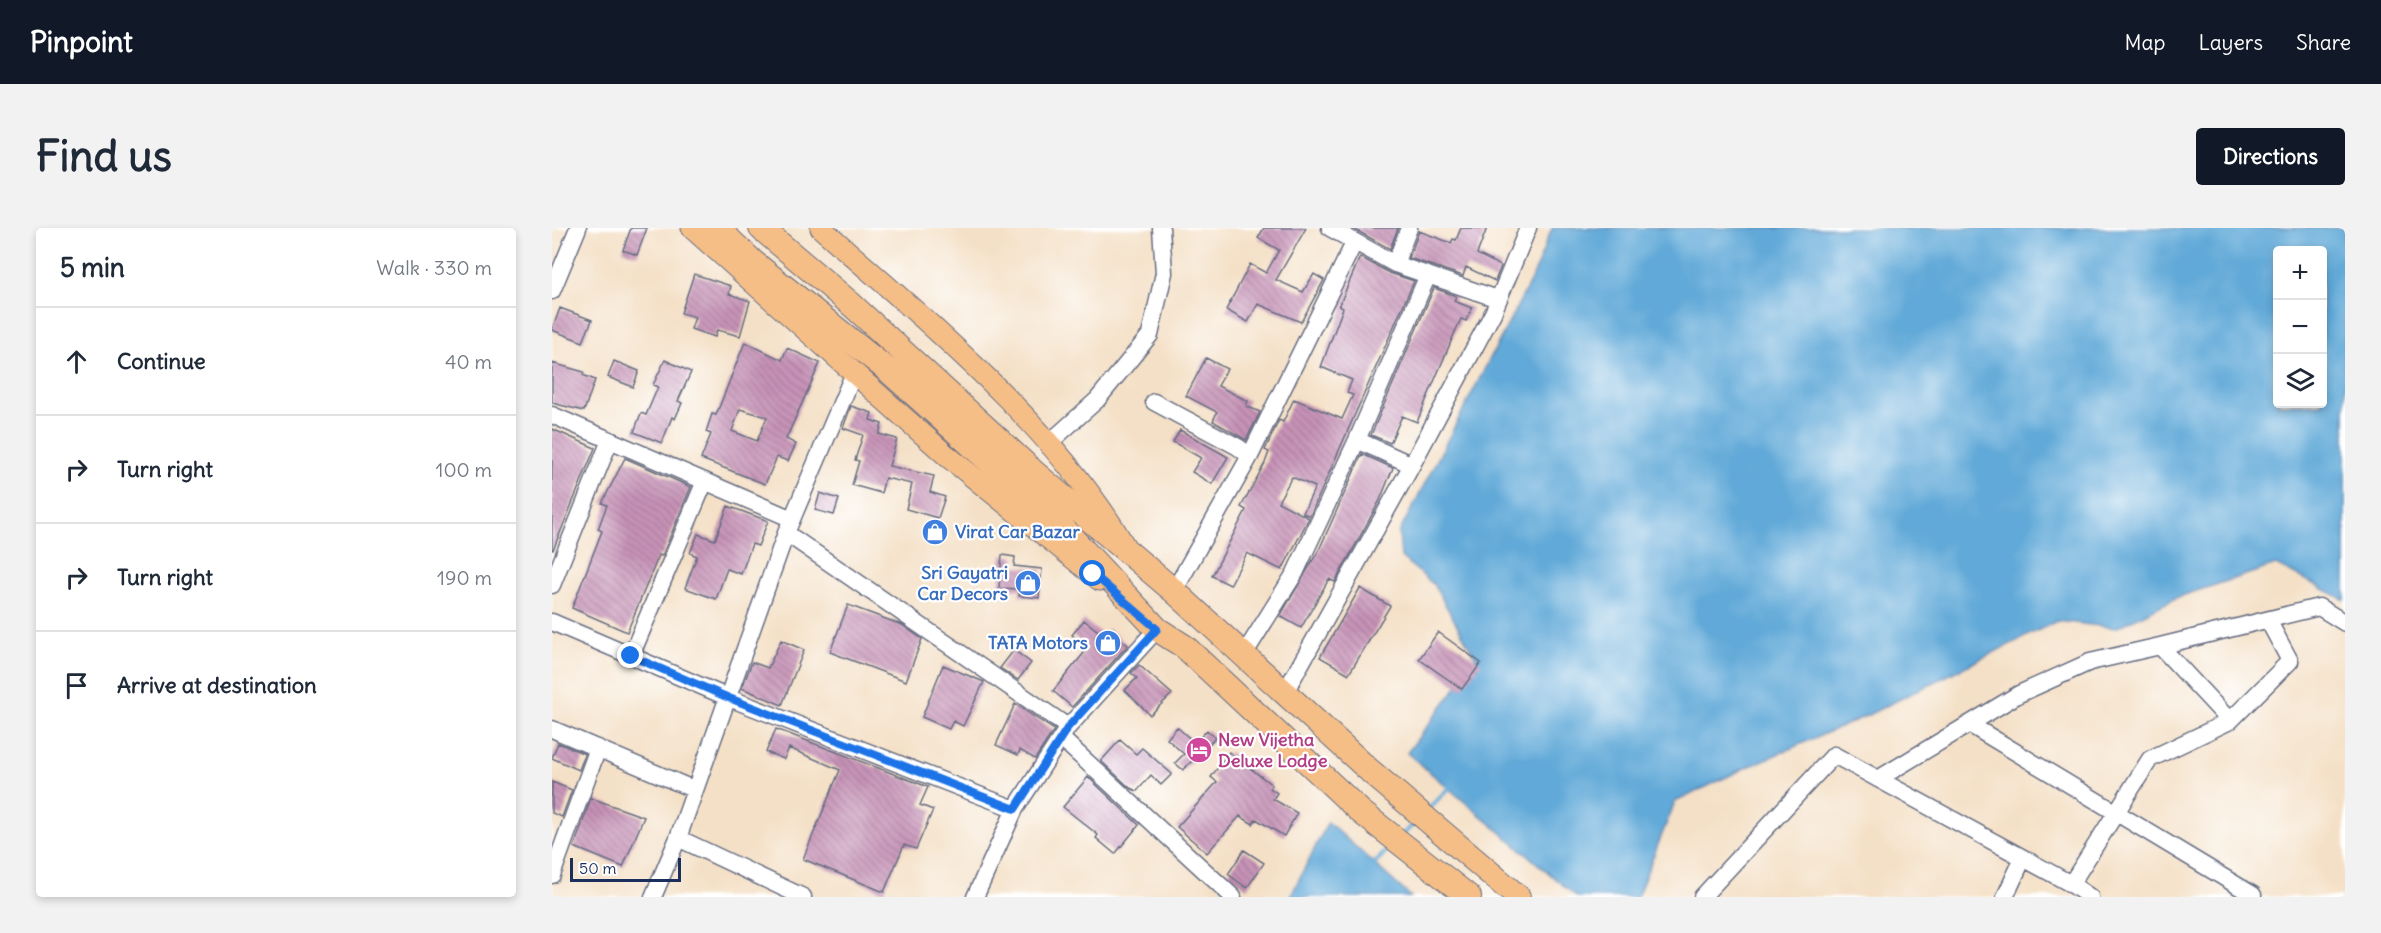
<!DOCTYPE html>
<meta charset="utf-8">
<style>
body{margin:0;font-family:Delius,sans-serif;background:#f2f2f3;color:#1f2937}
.controls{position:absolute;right:18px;top:18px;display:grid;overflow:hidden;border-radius:6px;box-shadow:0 3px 9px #0003}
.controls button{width:54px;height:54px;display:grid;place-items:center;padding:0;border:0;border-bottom:2px solid #e0e1e3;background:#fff;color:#1f2937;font:30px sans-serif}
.scale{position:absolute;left:18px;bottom:15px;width:111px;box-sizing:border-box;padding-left:6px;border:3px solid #1b2f5e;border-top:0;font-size:16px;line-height:21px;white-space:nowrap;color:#1b2f5e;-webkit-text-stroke:4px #fff;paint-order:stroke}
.stop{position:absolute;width:18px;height:18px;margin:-14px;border:4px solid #1a73e8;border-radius:50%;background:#fff}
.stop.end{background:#1a73e8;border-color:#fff;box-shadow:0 2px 6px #0008}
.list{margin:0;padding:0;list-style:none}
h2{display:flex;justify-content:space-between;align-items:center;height:78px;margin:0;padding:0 24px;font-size:26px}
h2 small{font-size:20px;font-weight:400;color:#747a83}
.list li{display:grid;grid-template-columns:39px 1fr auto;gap:18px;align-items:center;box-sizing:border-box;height:108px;padding:0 24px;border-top:2px solid #e0e1e3}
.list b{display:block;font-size:22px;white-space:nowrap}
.list em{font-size:20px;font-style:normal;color:#747a83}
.icon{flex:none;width:33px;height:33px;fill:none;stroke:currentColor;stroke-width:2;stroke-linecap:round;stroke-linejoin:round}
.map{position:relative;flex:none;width:1793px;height:669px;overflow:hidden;border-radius:6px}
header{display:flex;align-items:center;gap:36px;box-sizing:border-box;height:84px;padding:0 30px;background:#111827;color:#fff}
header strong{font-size:28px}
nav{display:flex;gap:33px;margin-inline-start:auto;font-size:21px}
.intro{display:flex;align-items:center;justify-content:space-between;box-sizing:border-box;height:144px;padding:0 36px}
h1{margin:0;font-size:42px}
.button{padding:15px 27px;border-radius:6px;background:#111827;color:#fff;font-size:21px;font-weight:700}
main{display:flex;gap:36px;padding:0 36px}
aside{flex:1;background:#fff;border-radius:6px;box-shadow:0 3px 9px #0003}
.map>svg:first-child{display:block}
.water{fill:#61a9d8;stroke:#3e6c9b;stroke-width:1.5;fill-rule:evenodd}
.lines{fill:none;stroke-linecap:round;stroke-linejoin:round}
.stream{stroke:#61a9d8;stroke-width:4.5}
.building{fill:url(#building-back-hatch);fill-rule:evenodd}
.minor-casing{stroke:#676d82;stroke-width:19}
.major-casing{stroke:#676d82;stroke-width:23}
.highway-casing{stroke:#676d82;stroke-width:26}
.minor{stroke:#fff;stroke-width:16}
.major{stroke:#f6be87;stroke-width:21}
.highway{stroke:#f6be87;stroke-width:24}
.route{stroke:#1a73e8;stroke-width:8}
.labels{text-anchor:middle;stroke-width:4.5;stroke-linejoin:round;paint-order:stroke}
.shop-label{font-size:18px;font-weight:bold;fill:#366cbe;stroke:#fff;text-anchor:end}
.hotel-label{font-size:18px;font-weight:bold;fill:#b23c85;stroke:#fff;text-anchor:start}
</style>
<header>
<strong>Pinpoint</strong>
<nav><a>Map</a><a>Layers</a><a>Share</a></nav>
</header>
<div class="intro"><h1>Find us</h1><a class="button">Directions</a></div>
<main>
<aside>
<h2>5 min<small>Walk · 330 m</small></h2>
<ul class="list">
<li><svg class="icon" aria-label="ahead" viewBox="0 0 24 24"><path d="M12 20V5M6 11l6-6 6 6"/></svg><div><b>Continue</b></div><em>40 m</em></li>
<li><svg class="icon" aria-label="right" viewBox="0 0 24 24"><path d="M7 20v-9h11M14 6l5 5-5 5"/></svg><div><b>Turn right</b></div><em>100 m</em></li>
<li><svg class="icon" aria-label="right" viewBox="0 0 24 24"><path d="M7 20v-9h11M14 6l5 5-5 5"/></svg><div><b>Turn right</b></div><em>190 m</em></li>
<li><svg class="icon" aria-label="arrive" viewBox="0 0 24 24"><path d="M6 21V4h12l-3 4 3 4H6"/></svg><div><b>Arrive at destination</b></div></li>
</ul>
</aside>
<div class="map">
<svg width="1793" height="669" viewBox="0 0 1793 669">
<defs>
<pattern id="building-back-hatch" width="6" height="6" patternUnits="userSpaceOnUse" patternTransform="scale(1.5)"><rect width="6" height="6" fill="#c793b7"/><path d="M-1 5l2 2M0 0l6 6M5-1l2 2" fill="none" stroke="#a17898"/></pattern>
</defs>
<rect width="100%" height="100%" fill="#fff"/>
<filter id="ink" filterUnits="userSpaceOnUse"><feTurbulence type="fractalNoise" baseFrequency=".0167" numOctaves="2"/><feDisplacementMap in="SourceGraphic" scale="12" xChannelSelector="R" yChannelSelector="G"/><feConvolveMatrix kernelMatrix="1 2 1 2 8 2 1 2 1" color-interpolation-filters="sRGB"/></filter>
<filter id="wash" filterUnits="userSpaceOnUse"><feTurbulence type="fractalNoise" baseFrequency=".008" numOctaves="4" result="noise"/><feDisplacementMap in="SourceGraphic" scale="24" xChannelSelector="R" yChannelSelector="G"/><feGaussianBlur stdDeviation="1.35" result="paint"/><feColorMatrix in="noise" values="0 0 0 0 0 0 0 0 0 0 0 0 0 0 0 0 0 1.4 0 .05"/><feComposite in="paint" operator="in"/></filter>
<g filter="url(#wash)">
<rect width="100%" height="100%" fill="#f4e0c6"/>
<path class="water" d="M1000,0H1793V372L1724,337L1626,369L1564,400L1505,393L1314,488L1191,541L1123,574L1085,669H1025L855,525L925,432L882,357L849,329L847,305L981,48ZM1726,22H1770V176H1726Z
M776,594L859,669H738Z"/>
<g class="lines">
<path class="stream" d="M876,581L899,558
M850,607L866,592
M822,636L840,617"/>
</g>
<g id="blocks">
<path class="building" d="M79,0H95L85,27L71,22Z
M712,0H754L724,52L751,64L762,46L772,52L749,94L706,76L696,94L674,82L698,36L714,45L727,22L706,10Z
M800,0H846L838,21Z
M909,0H935L925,26L949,38L943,53L914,39L911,48L857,30L867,3L899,15L901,11L904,12Z
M808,29L838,45L862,53L758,288L751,285L763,259L740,249L726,274L757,290L730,342L695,325L678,357L660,348L694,282L689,279L713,235L717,224L713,222L727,192L731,194L742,171L790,191L801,167L795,165L800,152L769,139L791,80L787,78Z
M142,46L179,58L177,66L198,73L188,108L165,102L163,109L139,101L143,89L129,85Z
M882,60L904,68L902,73L920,80L914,93L909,91L903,104L865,194L850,188L838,215L819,207Z
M8,80L40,92L31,114L0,102Z
M193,114L230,132L235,120L268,135L234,211L244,216L236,233L225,229L213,256L149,231L159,206L154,204L160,186L164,187ZM188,181L215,189L205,213L180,203Z
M654,130L675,141L666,158L696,173L694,178L708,184L694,212L661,193L665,184L634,168Z
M113,132L139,144L126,173L130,175L123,191L120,189L110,215L82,204L89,185L94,187L106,159L101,157Z
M62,133L87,143L81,159L56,149Z
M0,135L32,144L31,147L43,152L32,183L0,175Z
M299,178L320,185L318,192L330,196L327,206L345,211L337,238L382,248L378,264L393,269L386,290L354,281L360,256L333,250L329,265L300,257L307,233L303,232L311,207L291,200Z
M0,201L43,220L1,322H0Z
M628,202L676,229L660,256L640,244L649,230L621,214Z
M810,226L841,240L828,272L783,354L777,351L749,400L728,388L767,322Z
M73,230L139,259L110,328L107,327L75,404L20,380L50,303L46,301L55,277L50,275Z
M268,265L287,271L282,287L263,282Z
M176,278L216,293L206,318L200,316L189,346L175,341L164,371L133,360L145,328L138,325L146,306L163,312Z
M450,327L463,329L462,338L490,341L487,370L467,368L468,361L447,360Z
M808,360L838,378L797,446L768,429Z
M296,377L350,397L370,411L354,453L278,424Z
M532,392L551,407L556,401L576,417L520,479L501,463L536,420L520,407Z
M886,404L929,435L910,461L867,431Z
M229,412L252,422L230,477L190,460L200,434L216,440Z
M462,422L479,435L466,452L448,440Z
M391,437L432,454L411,498L401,493L397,501L370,489Z
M587,437L620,466L598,487L573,462L585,450L579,445Z
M463,476L502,502L483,531L468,522L466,527L444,517Z
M625,499L643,515L655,502L663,510L631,542L623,535L632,526L615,511Z
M224,501L376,559L368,577L381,582L374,598L364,621L352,617L332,664L251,631L288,542L237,520L232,531L214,524Z
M568,512L584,526L590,520L620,546L609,557L599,547L585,563L578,560L549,533Z
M6,515L33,526L27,542L0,530Z
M677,524L720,557L718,560L725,565L721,571L745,585L732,608L704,591L701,596L688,588L655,625L625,599L665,554L659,549Z
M536,549L587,597L563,626L544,610L546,607L511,579Z
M0,554L20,562L10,589L0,585Z
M39,570L92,589L71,639L22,619Z
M692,622L712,635L695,660L676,646Z"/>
</g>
</g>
<g filter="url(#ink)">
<use href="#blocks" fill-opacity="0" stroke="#676d82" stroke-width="1.5"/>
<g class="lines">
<defs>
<path id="minor" d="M778,0L843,36L946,71
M843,36L857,0
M0,63L26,0
M602,174L686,219L698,228
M0,187L240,291L302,145
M805,212L876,47
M496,216L545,172L598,107L612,45L609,0
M240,291L234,305L516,499L463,581L423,669
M234,305L126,610L251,669
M0,357L58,212
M622,363L698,228L802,15
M0,394L177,470L463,581
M1608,418L1767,379L1793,395
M79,428L153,253
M691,428L743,345L805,212L860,237
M732,466L856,244L941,85L976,0
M1678,493L1738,433L1716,392
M1417,496L1701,667
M516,499L605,401
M0,501L143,562
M509,510L681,669
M0,647L46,520
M1519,656L1538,669
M101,669L126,610
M1150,669L1282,527L1519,656L1598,531L1678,493L1608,418L1538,434L1467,466L1326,551
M1453,669L1471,630"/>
<path id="major" d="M140,0L394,227L548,352
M269,0C373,93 501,196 572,317"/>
<path id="highway" d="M165,0L201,34L338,144L505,294L605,401L633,419L809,584L917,669
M209,0L300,77L485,247L622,363L818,543L966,669"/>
</defs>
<use href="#minor" class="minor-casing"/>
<use href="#major" class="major-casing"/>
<use href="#highway" class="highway-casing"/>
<use href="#minor" class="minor"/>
<use href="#major" class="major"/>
<use href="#highway" class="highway"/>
</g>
</g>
<g class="lines" filter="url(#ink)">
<path class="route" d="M79,428L177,470L463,581L516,499L605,401L541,346"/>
</g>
<defs>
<symbol id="shop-disc" viewBox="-11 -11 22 22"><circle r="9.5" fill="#3f7fe0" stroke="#fff"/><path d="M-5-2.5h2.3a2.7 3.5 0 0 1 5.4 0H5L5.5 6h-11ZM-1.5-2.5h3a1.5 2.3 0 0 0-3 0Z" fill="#fff"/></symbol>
<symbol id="hotel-disc" viewBox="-11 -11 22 22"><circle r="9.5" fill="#d1479c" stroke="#fff"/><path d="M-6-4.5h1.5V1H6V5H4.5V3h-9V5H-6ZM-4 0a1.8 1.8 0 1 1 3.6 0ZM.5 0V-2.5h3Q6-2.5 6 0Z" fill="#fff"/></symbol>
</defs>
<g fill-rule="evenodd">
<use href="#shop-disc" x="368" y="289" width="30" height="30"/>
<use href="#shop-disc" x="461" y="340" width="30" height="30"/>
<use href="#shop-disc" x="541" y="400" width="30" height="30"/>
<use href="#hotel-disc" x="632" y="507" width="30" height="30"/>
</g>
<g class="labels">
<g class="shop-label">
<text x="403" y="310" text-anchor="start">Virat Car Bazar</text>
<text x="456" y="351">Sri Gayatri<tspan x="456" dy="21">Car Decors</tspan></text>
<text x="536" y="421">TATA Motors</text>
</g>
<g class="hotel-label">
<text x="666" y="518">New Vijetha<tspan x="666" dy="21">Deluxe Lodge</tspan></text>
</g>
</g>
</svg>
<div class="controls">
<button>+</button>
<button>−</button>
<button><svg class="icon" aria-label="layers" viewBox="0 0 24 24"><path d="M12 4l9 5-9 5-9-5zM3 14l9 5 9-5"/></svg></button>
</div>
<div class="scale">50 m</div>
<div class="stop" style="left:541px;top:346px"></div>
<div class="stop end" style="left:79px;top:428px"></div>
</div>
</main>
